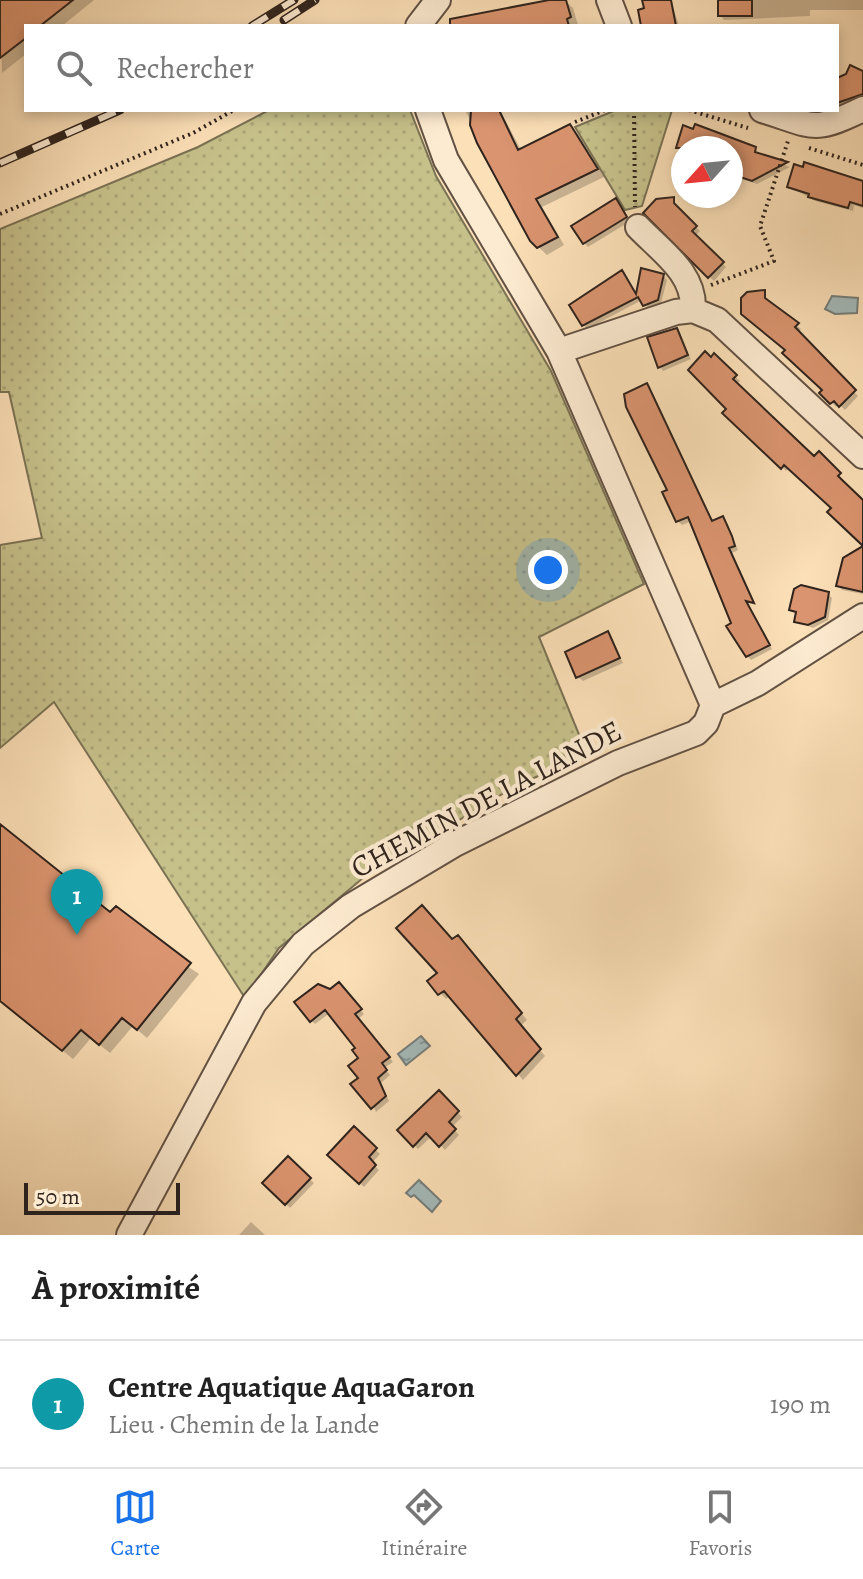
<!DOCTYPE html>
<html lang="fr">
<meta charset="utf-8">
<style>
body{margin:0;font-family:Alegreya,serif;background:#f2f2f2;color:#222}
.compass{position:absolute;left:671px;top:136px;width:72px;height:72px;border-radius:50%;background:#fff;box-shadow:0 4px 12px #0003;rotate:243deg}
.scale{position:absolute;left:24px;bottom:20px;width:156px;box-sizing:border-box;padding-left:8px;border:4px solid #2f231d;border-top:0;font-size:22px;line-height:28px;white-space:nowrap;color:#2f231d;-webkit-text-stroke:6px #fdebd1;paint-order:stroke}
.you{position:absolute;left:548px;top:570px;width:28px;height:28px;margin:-20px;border:6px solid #fff;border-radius:50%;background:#1a73e8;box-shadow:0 0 0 12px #1a73e833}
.badge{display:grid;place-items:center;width:52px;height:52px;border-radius:50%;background:#1a73e8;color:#fff;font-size:26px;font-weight:700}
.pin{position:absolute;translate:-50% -66px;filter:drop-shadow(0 2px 4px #0008)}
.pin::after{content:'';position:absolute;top:42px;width:28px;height:24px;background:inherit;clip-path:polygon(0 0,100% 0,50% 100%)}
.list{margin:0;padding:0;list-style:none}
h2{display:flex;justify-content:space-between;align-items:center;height:104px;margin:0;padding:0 32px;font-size:34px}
h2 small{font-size:26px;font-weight:400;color:#767676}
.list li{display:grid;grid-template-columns:52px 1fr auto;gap:24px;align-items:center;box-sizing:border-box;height:128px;padding:0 32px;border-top:2px solid #e0e0e0}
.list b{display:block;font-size:30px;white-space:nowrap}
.list p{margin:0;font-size:26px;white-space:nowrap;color:#767676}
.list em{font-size:26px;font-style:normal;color:#767676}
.icon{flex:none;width:44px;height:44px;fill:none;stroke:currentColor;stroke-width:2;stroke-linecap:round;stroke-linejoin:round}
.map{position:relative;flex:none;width:863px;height:1235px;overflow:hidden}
.search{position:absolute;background:#fff;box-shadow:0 4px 12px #0003;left:24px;right:24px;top:24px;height:88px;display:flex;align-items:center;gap:20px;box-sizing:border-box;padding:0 28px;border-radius:0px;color:#767676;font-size:30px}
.sheet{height:232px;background:#fff}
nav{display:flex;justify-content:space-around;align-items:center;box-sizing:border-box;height:112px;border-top:2px solid #e0e0e0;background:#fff;font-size:22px;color:#767676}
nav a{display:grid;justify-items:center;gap:4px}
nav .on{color:#1a73e8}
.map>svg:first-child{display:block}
.grass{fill:url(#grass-dots);stroke:#7a7254;stroke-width:2}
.water{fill:url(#water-ripples);stroke:#757e7b;stroke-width:2}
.shadow{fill:#0003}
.building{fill:#da946f;stroke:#2f231d;stroke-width:2}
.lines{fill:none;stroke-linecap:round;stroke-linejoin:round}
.street-casing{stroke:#625244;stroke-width:28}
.path{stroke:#2f231d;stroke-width:4;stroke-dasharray:2 4;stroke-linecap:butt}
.street{stroke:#fdebd1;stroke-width:24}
.rail-casing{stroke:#2f231d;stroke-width:9}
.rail{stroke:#fdebd1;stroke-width:6;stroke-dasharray:18;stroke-linecap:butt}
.labels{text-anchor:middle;stroke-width:8;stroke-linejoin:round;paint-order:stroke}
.street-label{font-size:30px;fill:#2f231d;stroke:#fdebd1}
</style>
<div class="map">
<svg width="863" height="1235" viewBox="0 0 863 1235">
<defs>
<pattern id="grass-dots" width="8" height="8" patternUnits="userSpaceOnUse" patternTransform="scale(2)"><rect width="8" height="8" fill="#c6c08a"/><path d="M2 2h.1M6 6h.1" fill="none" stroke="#aaa577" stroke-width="1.8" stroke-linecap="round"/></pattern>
<pattern id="water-ripples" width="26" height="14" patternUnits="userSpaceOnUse" patternTransform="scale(2)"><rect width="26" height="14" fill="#a4baba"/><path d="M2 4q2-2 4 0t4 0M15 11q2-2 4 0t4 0" fill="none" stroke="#869797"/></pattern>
</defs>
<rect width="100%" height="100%" fill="#fce0b8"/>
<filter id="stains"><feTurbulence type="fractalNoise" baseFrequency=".0025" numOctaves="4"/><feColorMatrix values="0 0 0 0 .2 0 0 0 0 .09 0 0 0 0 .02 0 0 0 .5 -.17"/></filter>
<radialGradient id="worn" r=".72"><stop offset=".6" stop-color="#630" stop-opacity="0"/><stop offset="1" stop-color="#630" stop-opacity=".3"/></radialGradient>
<path class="grass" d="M269,110H410L436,176L551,371L644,584L539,637L587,754L514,787L363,878L279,948L245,998L54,702L0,748V545L42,538L9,392H0V229L198,147Z
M616,110H672L642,206L625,210L575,127Z"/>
<path class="water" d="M832,296L858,298L857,313L835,314L825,309Z
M421,1036L430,1046L406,1065L398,1054Z
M419,1180L441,1201L432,1212L414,1195L411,1197L406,1193Z"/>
<path class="shadow" d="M0,0H94L62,26H26V54L2,73Z
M564,0L573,8L578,25L457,26L462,19L510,7L514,10Z
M644,0H671L679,26H643Z
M720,0H863V10H810V16L724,20L720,15Z
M863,73V99L837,109V80Z
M465,110H500L521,150L570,126L578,134L604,177L542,207L564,245L547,255L531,240Z
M684,128L755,148L759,155L790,167L757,184L731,175V148H683V156L678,148Z
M858,178L863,180V208L854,205L853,211L815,201L789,186L856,181Z
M674,199L677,209L700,231L695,236L726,267L714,281L646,213Z
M619,205L629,222L588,247L584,243Z
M663,275L667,280L661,303L649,309L642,300L587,329L583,324L625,277L638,297Z
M764,292L769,303L801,329L797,333L858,396L845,410L839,404L836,407L763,327L760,330L743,313Z
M676,330L691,359L663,371L660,367Z
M714,356L740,381L736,385L814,459L819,454L863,501V530L789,467L786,471L725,413L729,409L711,359Z
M647,386L713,523L723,519L727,523L738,550L732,553L756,605L748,603L772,649L751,660L739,647L729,627L734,624L692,521L682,525L678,521Z
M863,557V594L842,590L838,586Z
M828,594L832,598L828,620L813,628L796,621L798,614L791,610Z
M607,634L623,663L583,681L578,677Z
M0,826L111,915L199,974L147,1038L133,1026L110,1053L91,1038L73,1059L0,1000Z
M453,942L463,943L527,1020L520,1026L545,1056L523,1080L450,996L446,999L440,993L439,974Z
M343,989L364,1014L358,1019L393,1062L384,1068L390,1075L381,1083L389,1101L376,1112L360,1078L358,1048L330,1013L315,1024L311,1020L330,991Z
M439,1093L462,1117L452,1127L459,1135L445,1150L432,1136L418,1149L400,1130Z
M354,1129L380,1154L372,1163L379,1170L364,1187L329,1155Z
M288,1159L314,1183L290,1208L265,1183Z
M251,1222L265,1235H239Z"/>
<path class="building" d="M0,0H73L40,26H26V38L0,58Z
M549,0H566L571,17L567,19L569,26H450V19Z
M642,0H671L676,26H641L638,10L644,8Z
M718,0H752V16H718Z
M850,65L863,71V94L837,103V78L846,74Z
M471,110H499L518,150L570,124L598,169L536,199L558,237L537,248L530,241L477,143L470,125Z
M695,124L756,147L755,152L788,162L752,181L731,174V148H676L683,125L693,129Z
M804,162L863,181V206L850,202L848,208L808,197L809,194L787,187L794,164L803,167Z
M674,197V203L697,226L692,231L724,262L708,278L643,213L656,199Z
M616,198L627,217L583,244L571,226Z
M641,268L664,274L658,300L643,306L638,297L582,326L569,305L622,270L636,294Z
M765,290V298L799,323L795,327L856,390L839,407L834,401L830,404L819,393L822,390L782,353L785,350L741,314V298L747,292Z
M677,328L688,355L658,368L647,337Z
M705,351L711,357L714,353L737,375L733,379L814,456L819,451L841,473L838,476L863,500V546L827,512L831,508L784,465L781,469L722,413L726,409L688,370Z
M647,383L712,521L723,516L732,536L735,546L729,548L754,603L746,601L770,645L746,657L726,626L731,623L688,517L676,522L662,492L667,490L626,407L624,394Z
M863,546V592L836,586L843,558Z
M801,585L829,592L825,617L808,625L794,622L796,612L789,610L794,589Z
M608,631L620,658L576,678L565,652Z
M0,824L110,912L116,906L191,963L137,1030L122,1018L99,1045L81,1030L62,1051L0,1001Z
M422,905L452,939L458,935L522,1013L516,1019L541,1049L516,1076L444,991L438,995L427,981L437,973L396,928Z
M339,982L362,1009L355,1014L390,1057L382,1063L387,1070L378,1078L386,1096L371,1109L350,1084L358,1078L348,1066L358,1058L352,1050L355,1048L325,1010L310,1022L294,1002L318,984L330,989Z
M439,1090L459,1111L449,1122L456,1129L439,1147L426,1133L413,1147L397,1130Z
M354,1126L377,1148L369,1157L376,1165L359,1184L327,1155Z
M288,1156L311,1178L285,1205L262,1183Z"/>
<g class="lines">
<defs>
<path id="street" d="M609,0L619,26
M418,26L438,0
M428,110L446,160L559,351L713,705
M762,110C814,126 812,134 863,109
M638,227C662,252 695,273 693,310
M559,351L676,312L693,310L717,320L863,456
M129,1235L254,1003L303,944L351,906L455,844L618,763L696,733L706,723L713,705L758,683L863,616"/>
</defs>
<use href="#street" class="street-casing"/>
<path class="path" d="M634,110L635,207
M689,110L748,128
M575,122L605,110
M809,148L863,165
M0,214L193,133L234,110
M711,285L774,261L760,226L788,141"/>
<use href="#street" class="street"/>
<defs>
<path id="rail" d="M284,20L315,0
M252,26L294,0
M0,163L120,110"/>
</defs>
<use href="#rail" class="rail-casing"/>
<use href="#rail" class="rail"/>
</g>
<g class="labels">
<g class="street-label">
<text transform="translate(486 799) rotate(-28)" y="10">CHEMIN DE LA LANDE</text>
</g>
</g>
<rect width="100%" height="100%" filter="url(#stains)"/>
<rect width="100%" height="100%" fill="url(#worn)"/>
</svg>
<svg class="compass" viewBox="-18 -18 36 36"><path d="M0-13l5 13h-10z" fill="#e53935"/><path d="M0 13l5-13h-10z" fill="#767676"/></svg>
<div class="scale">50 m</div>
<div class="you"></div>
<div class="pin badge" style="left:77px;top:935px;background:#0f9aa8">1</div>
<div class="search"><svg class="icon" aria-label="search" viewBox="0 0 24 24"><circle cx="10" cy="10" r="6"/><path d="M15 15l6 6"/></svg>Rechercher</div>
</div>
<section class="sheet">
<h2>À proximité<small></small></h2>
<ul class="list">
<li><span class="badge" style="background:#0f9aa8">1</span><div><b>Centre Aquatique AquaGaron</b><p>Lieu · Chemin de la Lande</p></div><em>190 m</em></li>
</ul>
</section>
<nav>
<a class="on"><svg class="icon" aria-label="map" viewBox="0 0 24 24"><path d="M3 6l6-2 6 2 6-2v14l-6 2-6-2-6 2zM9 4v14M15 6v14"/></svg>Carte</a>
<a><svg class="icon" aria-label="directions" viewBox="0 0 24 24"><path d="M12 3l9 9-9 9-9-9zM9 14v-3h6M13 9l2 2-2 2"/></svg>Itinéraire</a>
<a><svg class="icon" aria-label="saved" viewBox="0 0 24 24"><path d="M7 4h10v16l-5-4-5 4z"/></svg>Favoris</a>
</nav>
